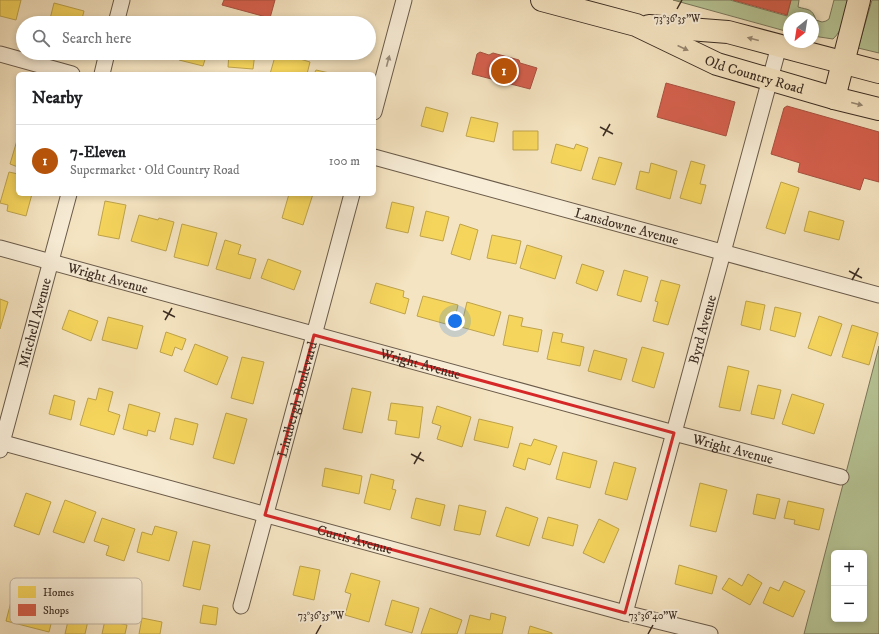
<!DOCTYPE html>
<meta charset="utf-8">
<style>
body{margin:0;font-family:"IM FELL DW Pica",serif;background:#f6f6f6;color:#202124}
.controls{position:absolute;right:12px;bottom:12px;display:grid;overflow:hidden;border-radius:6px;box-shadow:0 2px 6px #0003}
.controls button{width:36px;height:36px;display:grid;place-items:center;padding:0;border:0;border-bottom:1px solid #e0e0e0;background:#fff;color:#202124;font:20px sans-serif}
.compass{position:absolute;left:783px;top:12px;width:36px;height:36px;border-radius:50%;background:#fff;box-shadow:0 2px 6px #0003;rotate:210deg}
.you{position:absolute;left:455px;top:321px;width:14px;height:14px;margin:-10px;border:3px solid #fff;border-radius:50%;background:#1a73e8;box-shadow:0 0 0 6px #1a73e833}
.badge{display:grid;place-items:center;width:26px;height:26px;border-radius:50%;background:#b45309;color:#fff;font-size:13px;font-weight:700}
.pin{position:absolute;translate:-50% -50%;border:2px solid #fff;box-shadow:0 1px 4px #0006}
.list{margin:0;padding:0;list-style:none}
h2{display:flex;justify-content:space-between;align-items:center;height:52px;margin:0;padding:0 16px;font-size:17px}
h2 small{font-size:13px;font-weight:400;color:#757577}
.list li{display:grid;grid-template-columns:26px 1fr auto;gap:12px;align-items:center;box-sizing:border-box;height:72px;padding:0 16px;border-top:1px solid #e0e0e0}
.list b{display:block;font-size:15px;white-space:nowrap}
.list p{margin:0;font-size:13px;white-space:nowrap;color:#757577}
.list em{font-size:13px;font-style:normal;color:#757577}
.icon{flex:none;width:22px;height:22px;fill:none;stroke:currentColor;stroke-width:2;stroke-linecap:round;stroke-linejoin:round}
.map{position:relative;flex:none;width:879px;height:634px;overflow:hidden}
.search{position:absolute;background:#fff;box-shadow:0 2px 6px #0003;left:16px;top:16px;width:360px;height:44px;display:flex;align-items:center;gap:10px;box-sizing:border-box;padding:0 14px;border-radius:22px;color:#757577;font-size:15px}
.panel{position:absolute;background:#fff;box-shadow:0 2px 6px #0003;left:16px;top:72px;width:360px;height:124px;border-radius:6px}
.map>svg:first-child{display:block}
.green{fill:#b7c596;stroke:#7a795c;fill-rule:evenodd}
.homes{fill:#f6d55c;stroke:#bea34b}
.shops{fill:#d6604d;stroke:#a85140}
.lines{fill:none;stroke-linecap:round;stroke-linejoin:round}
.minor-casing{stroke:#6a5b4a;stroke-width:17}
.primary-casing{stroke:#3c2d23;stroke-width:24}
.motorway-casing{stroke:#3c2d23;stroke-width:24}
.minor{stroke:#f8edd7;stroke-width:15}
.primary{stroke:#f5e4c1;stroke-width:22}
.motorway{stroke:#f5e4c1;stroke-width:22}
.oneway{fill:#988872}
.oneway2{fill:#9a8d7d}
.marked{fill:none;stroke:#d62828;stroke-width:3;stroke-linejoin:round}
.ticks{fill:none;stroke:#3c2d23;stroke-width:1.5}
.labels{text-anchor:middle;stroke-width:4;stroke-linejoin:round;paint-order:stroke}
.street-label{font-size:14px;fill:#3c2d23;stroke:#f8edd7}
.key{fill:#f8edd7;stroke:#c0b3a1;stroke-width:1}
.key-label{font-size:11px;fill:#3c2d23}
.ticks-label{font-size:10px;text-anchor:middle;fill:#3c2d23;stroke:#f8edd7;stroke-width:4;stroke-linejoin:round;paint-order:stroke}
</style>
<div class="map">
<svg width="879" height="634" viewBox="0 0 879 634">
<rect width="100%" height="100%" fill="#f5e4c1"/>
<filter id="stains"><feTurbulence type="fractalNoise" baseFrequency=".005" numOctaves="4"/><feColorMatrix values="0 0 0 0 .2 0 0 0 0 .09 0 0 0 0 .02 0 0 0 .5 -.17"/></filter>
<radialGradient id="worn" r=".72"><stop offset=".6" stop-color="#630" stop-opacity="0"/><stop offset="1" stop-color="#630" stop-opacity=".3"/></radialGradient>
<path class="green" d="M673,0H730L787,16L791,0H799L798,7C808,10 812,8 816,20L822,22L826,21L829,19L834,0H849C845,14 844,29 833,39L813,36V18H789V32Z
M872,0H879V53L858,48Z
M879,346V634H804ZM834,553H864V619H834Z"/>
<path class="homes" d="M0,0H21L16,20L0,16Z
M54,3L84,11L81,23H49Z
M150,53H169L167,58Z
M181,53H207L203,66L179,60Z
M229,53H255L253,69L228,67Z
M276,53H280L310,62L307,74H270Z
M316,70L334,74H314Z
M426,107L448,113L443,132L421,126Z
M471,117L498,123L494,142L466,136Z
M513,131H538V150H513Z
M18,137V167L10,164Z
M556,144L574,149L576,144L588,148L581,171L551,163Z
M599,157L622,163L615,185L592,179Z
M691,161L705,165L700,184L706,185L701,204L680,198Z
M651,163L677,171L670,199L636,189L640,171L649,173Z
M9,172L18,174V194H32L26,216L7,211L8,205L0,203Z
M781,182L799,188L785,234L766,228Z
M289,194H313L303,225L282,218Z
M105,201L126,205L119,239L98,235Z
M392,202L414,207L408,233L386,228Z
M426,211L449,217L443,241L420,236Z
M809,211L844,221L839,240L804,231Z
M139,215L158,220L159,218L174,222L166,251L131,241Z
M182,224L217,233L208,266L174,257Z
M460,224L478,230L470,260L451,254Z
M492,235L521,241L516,264L487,258Z
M225,240L241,245L238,254L256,259L250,279L216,269Z
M527,245L562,256L555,279L520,268Z
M268,259L301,271L294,290L261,278Z
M582,264L604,271L597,291L576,283Z
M624,270L648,277L641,302L617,295Z
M661,280L680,285L668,325L653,321L658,302L655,301Z
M376,283L404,291L403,297L409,299L405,314L370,303Z
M423,296L458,305L453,326L417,316Z
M0,299L8,302L0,329Z
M746,301L765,305L760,330L741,325Z
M467,302L501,312L494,336L461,327Z
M775,307L801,313L795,337L770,330Z
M69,310L98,321L91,341L62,329Z
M509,315L523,318L521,326L542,330L538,352L503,345Z
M819,316L842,324L831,356L808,348Z
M108,317L143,326L137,349L102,340Z
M852,325L878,333L869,365L842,357Z
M166,332L186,339L182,350L175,347L172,356L160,352Z
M553,332L563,334L561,342L584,347L580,366L547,359Z
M195,344L228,357L217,385L184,371Z
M642,347L664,353L654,388L632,381Z
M594,350L627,359L621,380L588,371Z
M242,357L264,362L253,404L231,398Z
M728,366L749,371L740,411L719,407Z
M758,385L781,390L774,419L751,414Z
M99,388L113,392L108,411L120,415L114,435L80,425L88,398L96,400Z
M352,388L371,392L362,433L343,429Z
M792,394L824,404L814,434L782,424Z
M54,395L75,401L71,420L49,414Z
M391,403L423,407L419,438L395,434L397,421L388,420Z
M129,404L160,413L155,432L148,430L147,436L123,429Z
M437,406L471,417L462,447L437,439L441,426L432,423Z
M226,413L247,419L234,464L213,458Z
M175,418L198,424L193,445L170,439Z
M479,419L513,427L508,448L474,440Z
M534,439L557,446L550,465L528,458L525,470L513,466L520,443L531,446Z
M563,452L597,461L590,488L556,479Z
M614,462L636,468L627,500L605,494Z
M325,468L362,476L359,494L322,486Z
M371,474L394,480L392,489L396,490L390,510L364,503Z
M700,483L727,490L716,532L690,526Z
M26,493L51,502L39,535L14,526Z
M757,494L780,499L775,519L753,514Z
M416,498L445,505L440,526L411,518Z
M65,500L96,512L84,543L53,532Z
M788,501L824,509L819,530L794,524L795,520L784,518Z
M459,505L486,511L480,535L454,530Z
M506,507L538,518L529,546L496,536Z
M548,517L578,525L573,546L542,538Z
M102,518L135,529L124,561L106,555L109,546L94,541Z
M599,519L619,529L604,563L583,553Z
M155,526L177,532L169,561L137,552L142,532L152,535Z
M193,541L210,545L200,590L183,586Z
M679,565L717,576L712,594L675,584Z
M300,566L320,570L314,600L293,595Z
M351,573L380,581L369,622L345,615L351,594L345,592Z
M748,574L762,583L750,605L722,589L729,578L742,586Z
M784,581L805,591L793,617L763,603L770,587L779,591Z
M36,584L52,588L50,598L57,600L49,632L6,621L12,598L27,602L29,594L33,595Z
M392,600L419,608L412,633L385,625Z
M203,605L218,608L216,625L200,623Z
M71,608L90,612L85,634H65Z
M430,608L462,620L457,634H421Z
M491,613L506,617L502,634H465L470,615L490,620Z
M142,618L162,622L160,634H139Z
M105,620L127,625L125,634H102Z
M530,626L552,633V634H528Z"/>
<path class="shops" d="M224,0H275L270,18L222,5Z
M733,0H791L787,15Z
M480,52L489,55L493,53L519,60L520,63L537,68L530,89L472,74L477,54Z
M666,83L735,102L726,136L657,117Z
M787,106L879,132V182L864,178L860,190L798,172L800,163L771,154L784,108Z"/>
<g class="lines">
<defs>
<g id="minor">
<path d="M116,23L122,0"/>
<path d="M0,54L72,74"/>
<path d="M102,74L107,53"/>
<path d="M374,112L404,0"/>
<path id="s1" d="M374,157L879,295"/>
<path id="s2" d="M0,248L674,433L841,477"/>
<path id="s3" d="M0,442L625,613L710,634"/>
<path id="s4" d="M0,450L69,194"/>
<path id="s5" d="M241,606L352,194"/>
<path id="s6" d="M625,613L779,46"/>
</g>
<g id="primary">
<path id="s7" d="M542,0L636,25L717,64L834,98L879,109"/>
<path d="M649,26L728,32L879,72"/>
</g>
<path id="motorway" d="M834,98L859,0"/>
</defs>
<use href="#minor" class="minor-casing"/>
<use href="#primary" class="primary-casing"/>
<use href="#motorway" class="motorway-casing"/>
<use href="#minor" class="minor"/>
<use href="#primary" class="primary"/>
<use href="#motorway" class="motorway"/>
</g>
<defs><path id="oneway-solid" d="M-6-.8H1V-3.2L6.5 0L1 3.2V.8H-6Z"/></defs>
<g class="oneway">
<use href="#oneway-solid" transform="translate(753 39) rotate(-165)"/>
<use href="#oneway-solid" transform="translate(683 48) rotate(25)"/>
<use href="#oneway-solid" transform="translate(857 104) rotate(14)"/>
</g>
<use class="oneway2" href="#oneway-solid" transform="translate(388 61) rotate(-75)"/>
<path class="marked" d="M314,335L674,433L625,613L265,515Z"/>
<path class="ticks" d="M677,9L682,0M600,127L613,134M603,136L610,124M849,271L862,278M852,280L859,268M163,311L175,317M165,320L172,308M411,454L424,461M414,464L421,452M316,634L321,625M648,634L653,625"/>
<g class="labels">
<g class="street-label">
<text dy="5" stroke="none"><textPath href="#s7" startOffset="226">Old Country Road</textPath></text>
<text dy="5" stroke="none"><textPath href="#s1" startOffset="262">Lansdowne Avenue</textPath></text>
<text dy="5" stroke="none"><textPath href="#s2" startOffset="112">Wright Avenue</textPath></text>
<text dy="5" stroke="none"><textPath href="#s4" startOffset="132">Mitchell Avenue</textPath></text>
<text dy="5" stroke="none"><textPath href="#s6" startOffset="294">Byrd Avenue</textPath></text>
<text dy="5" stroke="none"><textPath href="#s2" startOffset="436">Wright Avenue</textPath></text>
<text dy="5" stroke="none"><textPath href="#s5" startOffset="214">Lindbergh Boulevard</textPath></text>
<text dy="5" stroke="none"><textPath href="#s2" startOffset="760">Wright Avenue</textPath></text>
<text dy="5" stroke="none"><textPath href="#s3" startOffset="368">Curtis Avenue</textPath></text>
</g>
</g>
<rect x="10" y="578" width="132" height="46" rx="6" class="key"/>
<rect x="18" y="586" width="18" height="12" fill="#f6d55c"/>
<rect x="18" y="604" width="18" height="12" fill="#d6604d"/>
<g class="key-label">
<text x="43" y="596">Homes</text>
<text x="43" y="614">Shops</text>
</g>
<g class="ticks-label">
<text x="677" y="22">73°36'35"W</text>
<text x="321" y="619">73°36'35"W</text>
<text x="653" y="619">73°36'40"W</text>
</g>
<rect width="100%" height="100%" filter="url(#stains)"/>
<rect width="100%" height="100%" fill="url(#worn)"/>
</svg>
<div class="controls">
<button>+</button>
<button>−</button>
</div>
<svg class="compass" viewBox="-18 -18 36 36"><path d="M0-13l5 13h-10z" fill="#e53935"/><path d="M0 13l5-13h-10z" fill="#757577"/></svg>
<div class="you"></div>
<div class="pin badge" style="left:504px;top:71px">1</div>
<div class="search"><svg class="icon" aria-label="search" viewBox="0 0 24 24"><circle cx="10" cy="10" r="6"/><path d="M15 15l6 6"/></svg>Search here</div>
<section class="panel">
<h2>Nearby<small></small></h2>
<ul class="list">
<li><span class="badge">1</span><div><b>7-Eleven</b><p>Supermarket · Old Country Road</p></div><em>100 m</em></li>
</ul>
</section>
</div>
